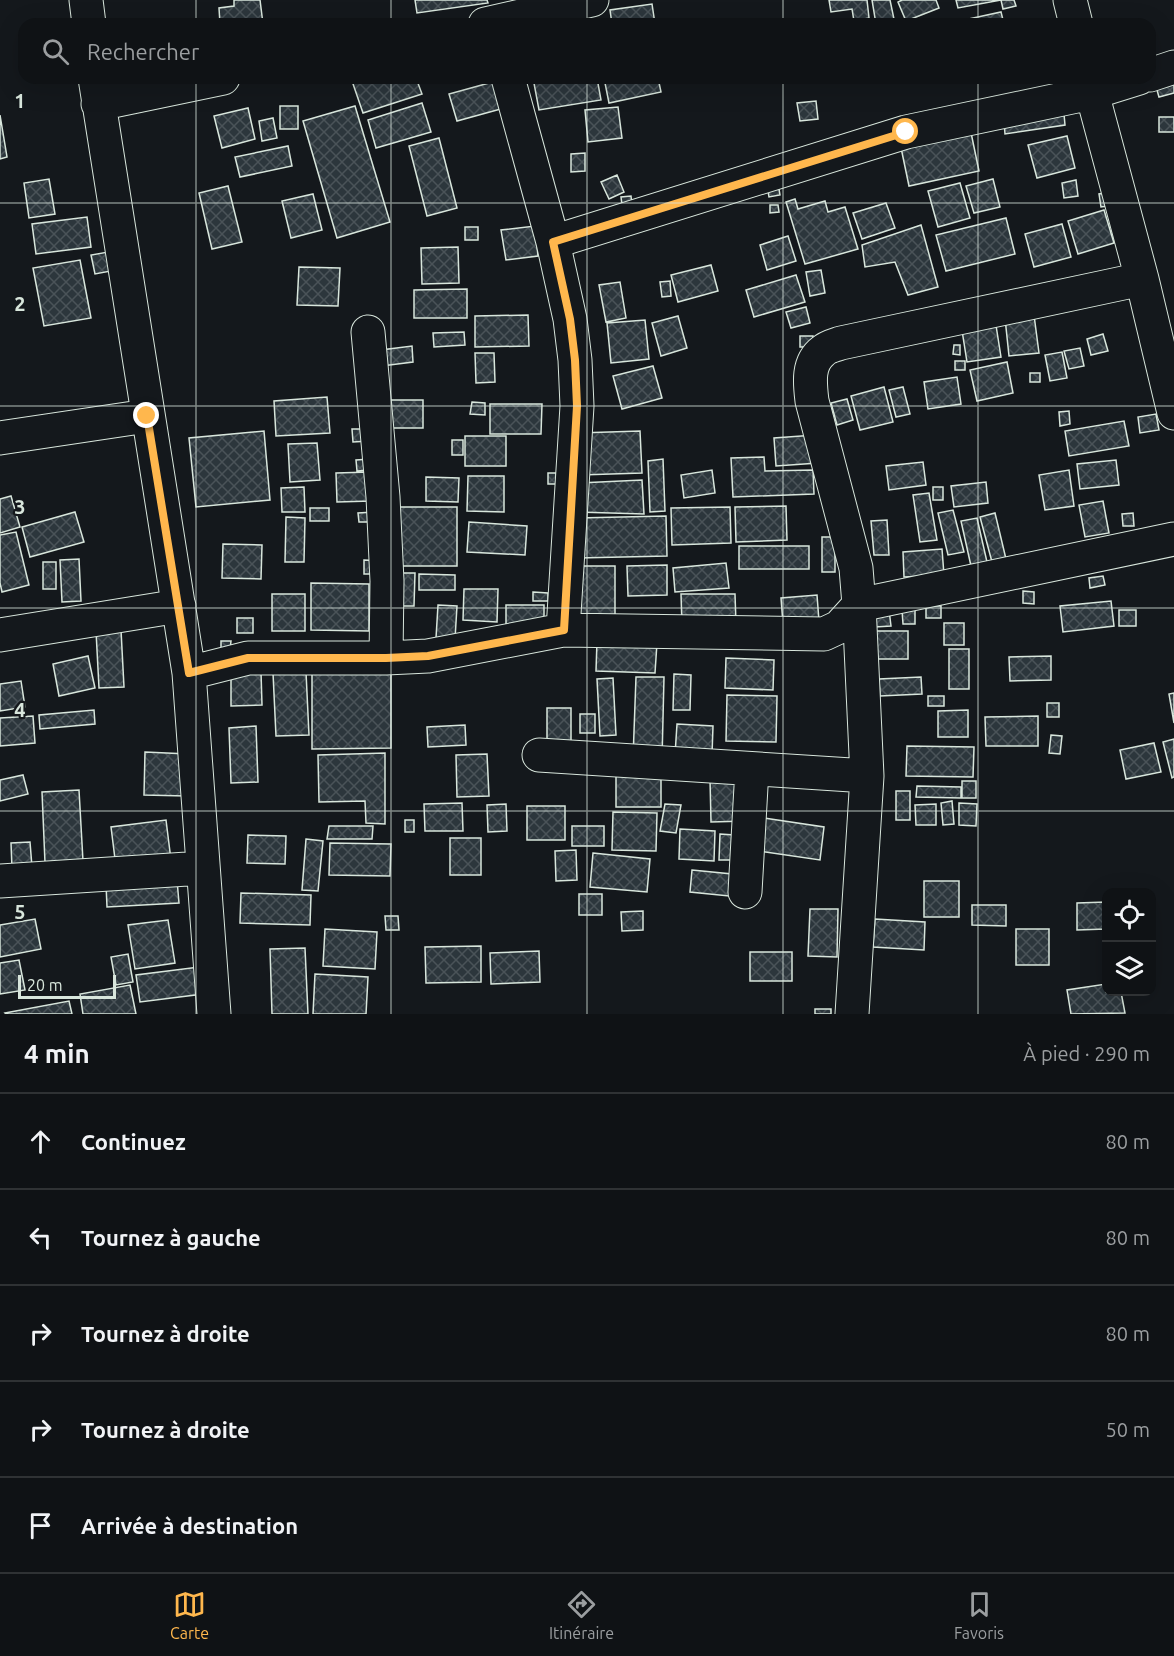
<!DOCTYPE html>
<html lang="fr">
<meta charset="utf-8">
<style>
body{margin:0;font-family:Ubuntu,sans-serif;background:#181b1e;color:#f1f3f6}
.controls{position:absolute;right:18px;bottom:18px;display:grid;overflow:hidden;border-radius:12px;box-shadow:0 6px 24px #0002}
.controls button{width:54px;height:54px;display:grid;place-items:center;padding:0;border:0;border-bottom:2px solid #2f3234;background:#0f1215;color:#f1f3f6;font:30px sans-serif}
.scale{position:absolute;left:18px;bottom:15px;width:98px;box-sizing:border-box;padding-left:6px;border:3px solid #d8e6dc;border-top:0;font-size:16px;line-height:21px;white-space:nowrap;color:#d8e6dc;-webkit-text-stroke:4px #14181c;paint-order:stroke}
.stop{position:absolute;width:18px;height:18px;margin:-14px;border:4px solid #ffb74d;border-radius:50%;background:#fff}
.stop.end{background:#ffb74d;border-color:#fff;box-shadow:0 2px 6px #0008}
.list{margin:0;padding:0;list-style:none}
h2{display:flex;justify-content:space-between;align-items:center;height:78px;margin:0;padding:0 24px;font-size:26px}
h2 small{font-size:20px;font-weight:400;color:#9b9ea0}
.list li{display:grid;grid-template-columns:39px 1fr auto;gap:18px;align-items:center;box-sizing:border-box;height:96px;padding:0 24px;border-top:2px solid #2f3234}
.list b{display:block;font-size:22px;white-space:nowrap}
.list em{font-size:20px;font-style:normal;color:#9b9ea0}
.icon{flex:none;width:33px;height:33px;fill:none;stroke:currentColor;stroke-width:2;stroke-linecap:round;stroke-linejoin:round}
.map{position:relative;flex:none;width:1174px;height:1014px;overflow:hidden}
.search{position:absolute;background:#0f1215;box-shadow:0 6px 24px #0002;left:18px;right:18px;top:18px;height:66px;display:flex;align-items:center;gap:15px;box-sizing:border-box;padding:0 21px;border-radius:18px;color:#9b9ea0;font-size:22px}
.sheet{height:558px;background:#0f1215}
nav{display:flex;justify-content:space-around;align-items:center;box-sizing:border-box;height:84px;border-top:2px solid #2f3234;background:#0f1215;font-size:16px;color:#9b9ea0}
nav a{display:grid;justify-items:center;gap:3px}
nav .on{color:#ffb74d}
.map>svg:first-child{display:block}
.building{fill:url(#building-cross-hatch);stroke:#d8e6dc;stroke-width:1.5}
.lines{fill:none;stroke-linecap:round;stroke-linejoin:round}
.minor-casing{stroke:#d8e6dc;stroke-width:35}
.minor{stroke:#14181c;stroke-width:33}
.route{stroke:#ffb74d;stroke-width:8}
.grid{fill:none;stroke:#d8e6dc;stroke-width:1.5;stroke-opacity:0.55}
.grid-label{font-size:20px;text-anchor:middle;font-weight:bold;fill:#d8e6dc;stroke:#14181c;stroke-width:4.5;stroke-linejoin:round;paint-order:stroke}
</style>
<div class="map">
<svg width="1174" height="1014" viewBox="0 0 1174 1014">
<defs>
<pattern id="building-cross-hatch" width="8" height="8" patternUnits="userSpaceOnUse" patternTransform="scale(1.5)"><rect width="8" height="8" fill="#2c363c"/><path d="M0 0l8 8M0 8l8-8" fill="none" stroke="#4a5358"/></pattern>
</defs>
<rect width="100%" height="100%" fill="#14181c"/>
<path class="building" d="M234,0H260L263,24H220L219,8L234,6Z
M415,0H487L488,3L417,13Z
M829,0H867L869,18L854,21L852,9L831,12Z
M872,0H890L895,24H876Z
M902,0H936L939,8L906,21L898,2Z
M956,0H1001L958,8Z
M1001,0H1014L1016,6L1003,9Z
M652,4L655,24H612L610,10Z
M1001,12L1004,24H959V21Z
M351,78H416L422,94L363,113Z
M533,78H597L601,100L539,110Z
M604,78H658L661,92L609,103Z
M978,78H1048L1050,82L979,83Z
M1174,78V93L1159,97L1155,83Z
M500,80L508,107L457,121L449,94Z
M816,101L818,119L800,121L797,103Z
M422,103L431,132L376,148L368,120Z
M1063,103L1065,125L1005,134L1003,109Z
M280,106H298V129H280Z
M355,106L390,222L337,238L303,121Z
M618,107L622,138L588,142L585,110Z
M248,108L255,139L222,148L214,116Z
M0,115L7,157L0,159Z
M1159,117H1174V132H1159Z
M273,118L277,138L262,141L259,121Z
M969,123L979,171L909,186L899,138Z
M1067,136L1075,168L1037,178L1028,145Z
M439,138L457,208L427,216L409,146Z
M288,146L292,166L240,177L235,157Z
M585,153V171L571,172V154Z
M617,175L624,192L609,199L601,182Z
M49,179L55,214L29,218L24,183Z
M993,179L1000,207L974,213L966,186Z
M1076,180L1078,196L1064,198L1062,183Z
M778,183L780,195L769,197L767,185Z
M960,183L970,218L938,227L928,191Z
M228,186L242,242L212,249L199,193Z
M1112,192L1115,205L1101,207L1099,194Z
M313,194L322,230L291,238L282,201Z
M631,196L632,204L622,205L621,197Z
M795,199L798,209L825,201L828,212L845,207L858,249L805,264L786,202Z
M886,203L895,228L862,239L853,213Z
M770,205H778L779,212L770,213Z
M1104,210L1114,243L1078,254L1068,221Z
M87,217L91,247L36,254L32,224Z
M1006,218L1015,254L946,271L936,235Z
M1062,224L1071,257L1034,267L1025,234Z
M921,225L938,287L908,295L895,262L865,267L862,245Z
M535,226L538,256L506,260L501,230Z
M465,227H478V240H465Z
M788,236L796,261L767,270L760,245Z
M458,247L459,283L422,284L421,248Z
M108,252L111,271L95,274L91,255Z
M80,260L91,318L44,326L33,268Z
M711,265L718,291L678,302L671,275Z
M299,267L340,268L338,306L297,305Z
M821,270L825,293L810,296L806,272Z
M796,275L805,302L754,317L746,290Z
M670,281L671,296L662,297L660,282Z
M620,282L626,318L606,322L599,285Z
M467,289V318H414V290Z
M806,307L810,323L791,328L786,312Z
M528,315L529,346L475,347V316Z
M1034,315L1039,353L1009,356L1005,318Z
M678,316L687,348L661,356L652,323Z
M995,319L1001,357L967,362L961,324Z
M645,320L649,359L611,363L607,323Z
M464,332L465,345L434,347L433,333Z
M1103,334L1108,351L1091,355L1087,339Z
M800,336H813V347H800Z
M954,345H960V355L953,354Z
M412,346L413,362L382,366L381,350Z
M1080,348L1084,366L1069,369L1064,351Z
M1062,352L1067,378L1050,381L1045,355Z
M475,353H494L495,382L476,383Z
M955,361H965V370H955Z
M1007,362L1013,393L977,401L970,370Z
M653,366L662,398L622,409L613,376Z
M1030,373H1040V382H1030Z
M957,377L961,404L928,409L924,382Z
M884,387L893,422L860,430L851,396Z
M903,387L910,414L896,417L889,390Z
M327,397L330,433L276,436L274,401Z
M847,399L853,420L837,425L831,403Z
M387,400H423V428H387Z
M472,402L485,403V415L470,414Z
M490,404H542L541,434H490Z
M1069,411L1070,424L1060,426L1059,412Z
M1156,414L1159,430L1140,433L1138,417Z
M1124,421L1129,446L1069,456L1065,431Z
M352,429H368L369,441L353,442Z
M264,431L270,500L196,507L189,438Z
M640,431L642,473L580,475L578,433Z
M815,435L818,463L776,466L774,438Z
M465,436H506V466H465Z
M452,440H463V455H452Z
M317,443L320,480L290,482L288,444Z
M764,457L765,471L813,470L814,494L733,497L731,458Z
M370,459V470L357,471L356,460Z
M663,459L665,511L650,512L648,461Z
M1116,460L1119,485L1080,489L1077,464Z
M923,462L926,485L889,490L886,466Z
M712,470L715,493L684,498L681,475Z
M1069,470L1074,506L1045,510L1039,475Z
M370,472L371,501L337,502L336,473Z
M548,473H556V484H548Z
M468,476H504V512L467,511Z
M426,477L459,478L458,502L426,501Z
M642,480L644,514L577,512L579,483Z
M986,482L988,503L954,507L951,486Z
M304,487L305,512H282L281,488Z
M933,487H943V500H933Z
M929,493L937,540L920,542L913,495Z
M11,496L20,527L0,533V499Z
M1103,501L1109,533L1085,537L1079,505Z
M786,506L787,540L736,542L735,507Z
M394,507H457V566H394Z
M730,507L731,543L672,545L671,508Z
M310,508H329V521H310Z
M953,510L964,552L948,555L938,513Z
M75,512L84,542L30,557L22,527Z
M374,512V522H359L358,513Z
M995,513L1006,559L992,562L980,517Z
M1133,513L1134,526H1123L1122,514Z
M666,516L667,556L578,558L577,518Z
M286,517L305,518L304,562H285Z
M977,518L987,562L971,566L961,521Z
M887,520L889,555H874L871,521Z
M469,522L527,526L525,555L467,552Z
M16,532L29,585L2,592L0,583V535Z
M822,537H835V572H822Z
M223,544L262,545L261,579L222,578Z
M739,546H809V569H739Z
M942,549L944,575L904,577L903,552Z
M79,559L81,601L62,602L60,560Z
M364,560L382,561V574H364Z
M43,562H56V589H43Z
M726,563L729,588L675,592L673,568Z
M667,565V595L628,596L627,566Z
M570,566H615V619H570Z
M396,573H415L414,606H395Z
M419,574L455,575V590H419Z
M1103,576L1105,585L1090,588L1089,578Z
M311,583L369,584V631L311,630Z
M464,589H498L497,622L463,620Z
M1023,591L1034,592V604L1023,603Z
M533,592L548,593V601H533Z
M272,594H305V631H272Z
M681,594H735L736,624L682,625Z
M817,595L819,621L783,624L781,598Z
M1111,601L1114,626L1063,632L1060,606Z
M438,605L457,606L455,639L436,638Z
M506,605H544V633H506Z
M926,606H941V618H926Z
M889,610L891,626L875,627L874,611Z
M902,610H915V624H903Z
M1119,610H1136V626H1119Z
M237,618H253V633H237Z
M944,623H964V645H944Z
M121,630L124,687L99,688L96,631Z
M876,631H908V659H876Z
M221,641H231L230,650H221Z
M597,641L657,643L655,673L596,671Z
M949,649H969V689H949Z
M88,656L95,688L59,696L53,664Z
M1051,656V680L1010,681L1009,657Z
M726,658L774,660L773,690L725,688Z
M391,671V748L312,749V672Z
M261,672L262,705L231,706V673Z
M306,672L309,735L276,736L273,673Z
M674,674L691,675L690,710H673Z
M636,677H664L662,760L633,759Z
M921,677L922,694L880,696L879,679Z
M613,678L616,735L600,736L597,679Z
M21,681L25,707L0,711V684Z
M1174,693V723L1169,694Z
M727,695L777,696L776,742L726,741Z
M928,696H944V706H928Z
M1047,703H1059V717H1047Z
M547,708H571V748H547Z
M94,710L95,724L40,729L39,715Z
M968,710V737H938V711Z
M580,714H595V733H580Z
M33,716L35,743L0,746V718Z
M1038,716V746H986L985,717Z
M677,724L713,726L712,755H675Z
M465,725L466,745L428,747L427,727Z
M256,726L258,782L231,783L229,728Z
M1051,735L1062,736L1060,754L1049,753Z
M1174,739V777L1172,778L1163,742Z
M1154,743L1161,772L1126,779L1120,750Z
M907,746L974,747L973,777L906,776Z
M145,752L188,754L186,796L144,795Z
M385,753V824L366,823L365,801L319,802L318,755Z
M487,754L489,796L457,797L456,755Z
M616,771H661V807H616Z
M23,775L28,794L0,801V780Z
M745,778L746,821L711,822L710,779Z
M962,781H976V798H962Z
M917,786L961,787V798L916,797Z
M79,790L83,861L45,863L42,792Z
M896,791H910V820H896Z
M952,801L954,824L943,825L941,803Z
M462,803L463,831H425L424,804Z
M959,803L977,804L976,826L959,825Z
M506,804L507,831L488,832L487,805Z
M665,804L681,805L676,833L660,831Z
M936,804V825H916L915,805Z
M527,806H565V840H527Z
M613,812L657,813L656,851L612,850Z
M764,818L824,827L820,860L759,851Z
M166,820L171,860L116,867L111,827Z
M405,820H414V832H405Z
M329,826H373L372,839H327Z
M572,826H604V846H572Z
M680,829L715,831L714,861L679,859Z
M720,834L734,835L732,860H719Z
M248,835L286,836L285,864L247,863Z
M450,838H481V875H450Z
M306,839L323,841L318,891L302,890Z
M30,842L32,867L12,868L11,843Z
M330,843L391,844L390,876L329,875Z
M576,850L577,880L556,881L555,851Z
M593,853L650,859L647,892L590,887Z
M692,870L732,874L729,896L690,892Z
M177,880L179,903L107,907L106,884Z
M924,881H959V917H924Z
M241,893L311,895L310,925L240,923Z
M579,894H602V915H579Z
M1106,902V929L1077,930V903Z
M972,905H1006V926L972,925Z
M810,909H838L837,957L808,956Z
M643,911V930L622,931L621,912Z
M385,916H398L399,930H386Z
M35,919L41,949L0,957V925Z
M875,919L925,922L924,950L873,947Z
M168,920L175,963L135,969L128,925Z
M325,929L377,932L375,969L323,966Z
M1016,929H1049V965H1016Z
M481,946V982L426,983L425,947Z
M305,948L308,1014H272L270,949Z
M539,951L540,982L491,984L490,953Z
M750,952H792V981H750Z
M128,954L133,982L116,985L111,957Z
M19,960L25,990L0,994V963Z
M199,967L203,994L140,1002L136,975Z
M315,974L368,977L366,1014H313Z
M1106,984V992H1121L1125,1013L1071,1014L1067,990Z
M130,985L136,1014H83L80,994Z
M69,1001L72,1014H6L5,1013Z
M815,1009H831V1014H815Z"/>
<g class="lines">
<defs>
<path id="minor" d="M86,0L89,24
M1070,0L1076,24
M485,24L592,0
M1150,75L1174,67
M95,78L189,673L214,1014
M508,78L553,242L570,319L575,360L577,406L563,630
M1088,78L1142,279L1174,413
M98,104L223,78
M553,242L906,132L1091,93L1139,78
M368,332L383,497L387,581L386,658
M0,438L147,416
M0,635L179,606
M189,673L248,658H386L428,656L563,630L824,634L839,627L859,605L856,568L812,401C810,384 807,363 823,351C827,347 835,345 841,343L1142,279
M539,755L867,776
M0,881L203,868
M745,892L752,769
M852,1014L867,776L859,605L1174,539"/>
</defs>
<use href="#minor" class="minor-casing"/>
<use href="#minor" class="minor"/>
</g>
<g class="lines">
<path class="route" d="M147,416L189,673L248,658H386L428,656L564,630L577,406L575,360L570,319L553,242L906,132"/>
</g>
<path class="grid" d="M196,0V24M391,0V24M587,0V24M783,0V24M978,0V24M196,78V1014M391,78V1014M587,78V1014M783,78V1014M978,78V1014M0,203H1174M0,406H1174M0,608H1174M0,811H1174"/>
<g class="grid-label">
<text x="20" y="108">1</text>
<text x="20" y="311">2</text>
<text x="20" y="514">3</text>
<text x="20" y="717">4</text>
<text x="20" y="919">5</text>
</g>
</svg>
<div class="controls">
<button><svg class="icon" aria-label="locate" viewBox="0 0 24 24"><circle cx="12" cy="12" r="6"/><path d="M12 2v4M12 18v4M2 12h4M18 12h4"/></svg></button>
<button><svg class="icon" aria-label="layers" viewBox="0 0 24 24"><path d="M12 4l9 5-9 5-9-5zM3 14l9 5 9-5"/></svg></button>
</div>
<div class="scale">20 m</div>
<div class="stop" style="left:906px;top:132px"></div>
<div class="stop end" style="left:147px;top:416px"></div>
<div class="search"><svg class="icon" aria-label="search" viewBox="0 0 24 24"><circle cx="10" cy="10" r="6"/><path d="M15 15l6 6"/></svg>Rechercher</div>
</div>
<section class="sheet">
<h2>4 min<small>À pied · 290 m</small></h2>
<ul class="list">
<li><svg class="icon" aria-label="ahead" viewBox="0 0 24 24"><path d="M12 20V5M6 11l6-6 6 6"/></svg><div><b>Continuez</b></div><em>80 m</em></li>
<li><svg class="icon" aria-label="left" viewBox="0 0 24 24"><path d="M17 20v-9H6M10 6l-5 5 5 5"/></svg><div><b>Tournez à gauche</b></div><em>80 m</em></li>
<li><svg class="icon" aria-label="right" viewBox="0 0 24 24"><path d="M7 20v-9h11M14 6l5 5-5 5"/></svg><div><b>Tournez à droite</b></div><em>80 m</em></li>
<li><svg class="icon" aria-label="right" viewBox="0 0 24 24"><path d="M7 20v-9h11M14 6l5 5-5 5"/></svg><div><b>Tournez à droite</b></div><em>50 m</em></li>
<li><svg class="icon" aria-label="arrive" viewBox="0 0 24 24"><path d="M6 21V4h12l-3 4 3 4H6"/></svg><div><b>Arrivée à destination</b></div></li>
</ul>
</section>
<nav>
<a class="on"><svg class="icon" aria-label="map" viewBox="0 0 24 24"><path d="M3 6l6-2 6 2 6-2v14l-6 2-6-2-6 2zM9 4v14M15 6v14"/></svg>Carte</a>
<a><svg class="icon" aria-label="directions" viewBox="0 0 24 24"><path d="M12 3l9 9-9 9-9-9zM9 14v-3h6M13 9l2 2-2 2"/></svg>Itinéraire</a>
<a><svg class="icon" aria-label="saved" viewBox="0 0 24 24"><path d="M7 4h10v16l-5-4-5 4z"/></svg>Favoris</a>
</nav>
